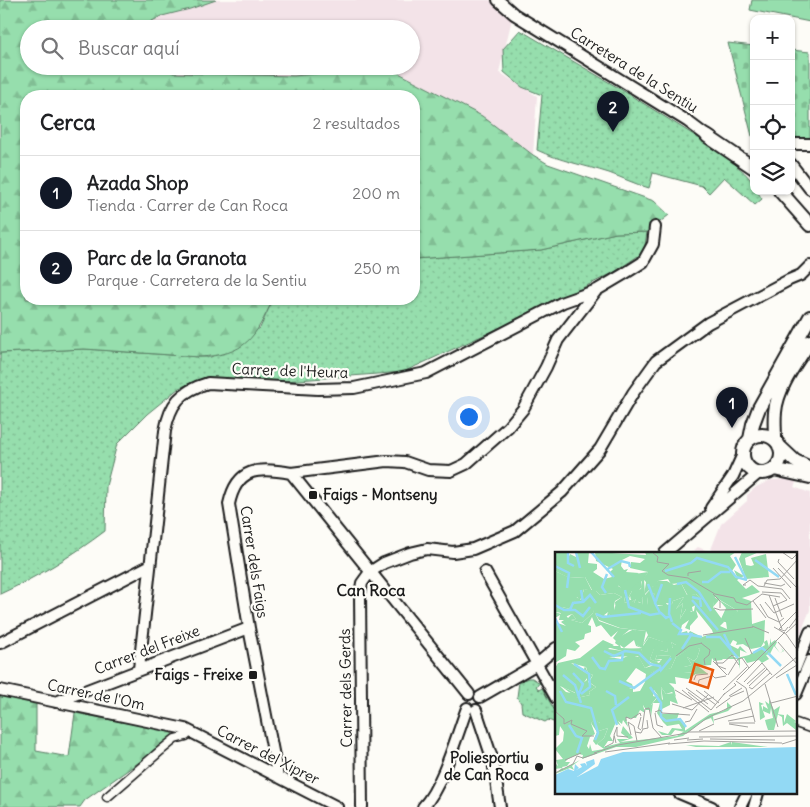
<!DOCTYPE html>
<html lang="es">
<meta charset="utf-8">
<style>
body{margin:0;font-family:Delius,sans-serif;background:#f6f6f6;color:#202124}
.controls{position:absolute;right:15px;top:15px;display:grid;overflow:hidden;border-radius:10px;box-shadow:0 1px 4px #0004}
.controls button{width:45px;height:45px;display:grid;place-items:center;padding:0;border:0;border-bottom:1px solid #e0e0e0;background:#fff;color:#202124;font:25px sans-serif}
.you{position:absolute;left:468px;top:416px;width:18px;height:18px;margin:-12px;border:4px solid #fff;border-radius:50%;background:#1a73e8;box-shadow:0 0 0 8px #1a73e833}
.badge{display:grid;place-items:center;width:32px;height:32px;border-radius:50%;background:#111827;color:#fff;font-size:16px;font-weight:700}
.pin{position:absolute;translate:-50% -41px;filter:drop-shadow(0 1px 2px #0008)}
.pin::after{content:'';position:absolute;top:26px;width:18px;height:15px;background:inherit;clip-path:polygon(0 0,100% 0,50% 100%)}
.list{margin:0;padding:0;list-style:none}
h2{display:flex;justify-content:space-between;align-items:center;height:65px;margin:0;padding:0 20px;font-size:21px}
h2 small{font-size:16px;font-weight:400;color:#757577}
.list li{display:grid;grid-template-columns:32px 1fr auto;gap:15px;align-items:center;box-sizing:border-box;height:75px;padding:0 20px;border-top:1px solid #e0e0e0}
.list b{display:block;font-size:19px;white-space:nowrap}
.list p{margin:0;font-size:16px;white-space:nowrap;color:#757577}
.list em{font-size:16px;font-style:normal;color:#757577}
.icon{flex:none;width:28px;height:28px;fill:none;stroke:currentColor;stroke-width:2;stroke-linecap:round;stroke-linejoin:round}
.map{position:relative;flex:none;width:810px;height:807px;overflow:hidden}
.search{position:absolute;background:#fff;box-shadow:0 1px 4px #0004;left:20px;top:20px;width:400px;height:55px;display:flex;align-items:center;gap:12px;box-sizing:border-box;padding:0 18px;border-radius:28px;color:#757577;font-size:19px}
.panel{position:absolute;background:#fff;box-shadow:0 1px 4px #0004;left:20px;top:90px;width:400px;height:215px;border-radius:20px}
.map>svg:first-child{display:block}
.built{fill:#f3e3e8}
.grass{fill:url(#grass-dots);stroke:#597d64}
.forest{fill:url(#forest-firs);stroke:#597d64}
.cemetery{fill:url(#cemetery-stones);stroke:#597d64}
.garden{fill:#96dead;stroke:#597d64}
.lines{fill:none;stroke-linecap:round;stroke-linejoin:round}
.pedestrian-casing{stroke:#1c1c1c;stroke-width:11}
.minor-casing{stroke:#1c1c1c;stroke-width:14}
.tertiary-casing{stroke:#1c1c1c;stroke-width:16}
.pedestrian{stroke:#fdfcf7;stroke-width:8}
.minor{stroke:#fdfcf7;stroke-width:10}
.tertiary{stroke:#fdfcf7;stroke-width:12}
.poi-dot{fill:#1c1c1c;stroke:#fdfcf7;stroke-width:2}
.labels{text-anchor:middle;stroke-width:4.5;stroke-linejoin:round;paint-order:stroke}
.street-label{font-size:15px;fill:#1c1c1c;stroke:#fdfcf7}
.poi-label{font-size:15px;font-weight:bold;fill:#1c1c1c;stroke:#fdfcf7;text-anchor:end}
.neighbourhood-label{font-size:16px;font-weight:bold;fill:#1c1c1c;stroke:#fdfcf7}
.inset-river{fill:none;stroke:#92d9f4;stroke-width:2.5}
.inset-road{fill:none;stroke:#a3a29f;stroke-width:1}
.view{fill:#e8590c;fill-opacity:0.15;stroke:#e8590c;stroke-width:2.5}
.inset-edge{fill:none;stroke:#1c1c1c;stroke-width:2.5}
</style>
<div class="map">
<svg width="810" height="807" viewBox="0 0 810 807">
<defs>
<pattern id="grass-dots" width="8" height="8" patternUnits="userSpaceOnUse" patternTransform="scale(1.25)"><rect width="8" height="8" fill="#96dead"/><path d="M2 2h.1M6 6h.1" fill="none" stroke="#81be94" stroke-width="1.8" stroke-linecap="round"/></pattern>
<pattern id="forest-firs" width="22" height="20" patternUnits="userSpaceOnUse" patternTransform="scale(1.25)"><rect width="22" height="20" fill="#96dead"/><path d="M5 1l3.5 6h-7zM16 11l3.5 6h-7z" fill="#81be94"/></pattern>
<pattern id="cemetery-stones" width="16" height="16" patternUnits="userSpaceOnUse" patternTransform="scale(1.25)"><rect width="16" height="16" fill="#96dead"/><path d="M2 7V4a2 2 0 0 1 4 0v3zM10 15v-3a2 2 0 0 1 4 0v3z" fill="#81be94"/></pattern>
</defs>
<rect width="100%" height="100%" fill="#fdfcf7"/>
<filter id="ink" filterUnits="userSpaceOnUse"><feTurbulence type="fractalNoise" baseFrequency=".02" numOctaves="2"/><feDisplacementMap in="SourceGraphic" scale="10" xChannelSelector="R" yChannelSelector="G"/><feConvolveMatrix kernelMatrix="1 2 1 2 8 2 1 2 1" color-interpolation-filters="sRGB"/></filter>
<g filter="url(#ink)">
<path class="built" d="M216,0H490L512,19L499,72L537,96L533,155L482,116L387,67L294,76L173,73L165,66H411V29H147L150,22L162,16L190,9Z
M788,479L797,481L794,487L810,493V610L796,645V553H691L698,547L710,552L721,524L747,501V495L756,487L771,480Z"/>
<path class="grass" d="M520,30L622,90L729,157C737,169 754,176 754,191H757L762,199L755,205L724,177L709,193L702,186L653,173L649,188C635,184 623,178 609,173C584,165 560,161 537,150L542,95L522,87L504,72L503,49Z
M647,232L644,252L613,273L508,324L403,372L272,382L206,377L179,388L147,414L117,444L106,486L105,531C72,556 37,577 0,594V353L84,349L199,357H211L260,328L273,299H414V259L541,250L616,233Z
M528,678H532L540,683L536,686L539,690L542,688L556,713V723L548,720L545,722L522,712L521,703L517,697L519,682Z"/>
<path class="forest" d="M0,0H216L190,9L162,16L150,22L147,29H29V66H165L173,73L294,76L387,67L482,116L533,155L548,164L654,201L669,215L647,232L616,233L541,250L414,259V96H26V299H273C255,338 246,355 199,357L84,349L0,353Z
M0,695L36,703V751L69,757L75,713L170,731L175,737L85,800L80,807H0Z"/>
<path class="cemetery" d="M728,43L754,46V136H752Z
M791,50L810,52V141L791,139Z"/>
<path class="garden" d="M752,0H810V22L750,10Z"/>
<g class="lines">
<defs>
<path id="pedestrian" d="M796,723L810,728
M107,797L159,752L175,739L186,736L190,732"/>
<path id="minor" d="M498,0L514,14L687,121L707,136
M791,144H810
M791,164L810,189
M291,473L387,461L405,462L428,470L451,471L466,464L508,427L523,409L546,367L558,340L596,291
M711,508L733,476L743,454
M665,553L760,472
M485,572L556,698
M0,643L149,566
M796,667L810,632
M139,669L165,431C170,404 180,391 208,383L318,389L354,388L426,373L563,302L597,290L624,274L643,262L653,244L655,227
M0,690L185,729L337,807
M796,694L810,661
M480,697L537,664L556,648
M56,702L249,628
M476,710L493,761L500,807
M278,777L249,628L229,504C237,467 259,467 291,473L469,694
M679,793L712,807
M362,807L360,594L362,583L370,572L384,563L410,553L427,549L453,552L473,549L515,531L562,492L600,449L633,393L656,361L708,323L789,280L801,275L810,266
M423,807C442,787 457,735 467,708
M740,807L747,793
M754,807L758,793"/>
<path id="tertiary" d="M707,136L754,168
M780,191L810,225
M743 454a19 19 0 1 1 38 0a19 19 0 1 1-38 0Z
M750,439L753,424L759,408L810,317
M775,439C775,430 774,421 775,412C777,387 797,362 810,341
M779,446L795,461L810,468
M774,469L810,477"/>
</defs>
<use href="#pedestrian" class="pedestrian-casing"/>
<use href="#minor" class="minor-casing"/>
<use href="#tertiary" class="tertiary-casing"/>
<use href="#pedestrian" class="pedestrian"/>
<use href="#minor" class="minor"/>
<use href="#tertiary" class="tertiary"/>
</g>
</g>
<g class="poi-dot">
<rect x="308" y="490" width="10" height="10" rx="2.5"/>
<rect x="248" y="670" width="10" height="10" rx="2.5"/>
<circle cx="539" cy="767" r="5"/>
</g>
<g class="labels">
<g class="street-label">
<text transform="translate(634 70) rotate(32)" y="5">Carretera de la Sentiu</text>
<text transform="translate(290 371) rotate(2)" y="5">Carrer de l'Heura</text>
<text transform="translate(254 562) rotate(81)" y="5">Carrer dels Faigs</text>
<text transform="translate(147 650) rotate(-21)" y="5">Carrer del Freixe</text>
<text transform="translate(346 688) rotate(-91)" y="5">Carrer dels Gerds</text>
<text transform="translate(96 695) rotate(12)" y="5">Carrer de l'Om</text>
<text transform="translate(268 755) rotate(27)" y="5">Carrer del Xiprer</text>
</g>
<g class="poi-label">
<text x="323" y="500" text-anchor="start">Faigs - Montseny</text>
<text x="243" y="680">Faigs - Freixe</text>
<text x="529" y="763">Poliesportiu<tspan x="529" dy="17">de Can Roca</tspan></text>
</g>
<g class="neighbourhood-label">
<text x="371" y="596">Can Roca</text>
</g>
</g>
<g transform="translate(555 552)">
<rect width="242" height="242" fill="#fdfcf7"/>
<path d="M0,19L15,26L30,25L37,39L29,37L25,49L22,45L18,53H14L15,57L7,55L8,59L3,54V59H0ZM93,20L89,27L90,43L103,29H112L119,33L126,31L132,43L141,42L149,49L137,55L138,60L131,57L125,67L128,51L121,57L129,45L118,49L117,52L111,51L114,56L110,58H103L102,55L108,54V53H101L106,45L101,49L99,41L93,45L92,53H87L88,45L83,50L86,51H79L81,47L77,50L75,44L73,51L69,50L70,45L73,46L77,39L86,37L87,29L72,42L63,33L80,22ZM41,39L45,43L59,41L67,45L60,49L59,54L60,58V54L67,58L68,64H55L53,60L48,64L40,61L44,69L64,76L91,79L88,94L94,85L109,90L99,97L95,107L104,111L107,107L100,108L102,103L116,104L107,116L105,113L102,114L105,116L96,121L116,116L121,105L139,94L145,97L142,106L139,109L132,105L137,113L129,115V120L153,122H141L133,127L120,125L121,132L114,131L119,136L121,145L117,140L111,142L106,135L107,149L99,138L98,144L102,145L96,153H88L90,161L85,158L81,166H71L73,175L68,168L67,172L63,169L66,174L61,170L55,184L58,189H53L49,195L65,191L62,187H74L66,181L68,174L78,186L65,190L122,184L155,162L168,159L172,156V150L177,155L173,159L158,164L159,172L156,166L148,169L128,184L81,195H61L27,207L28,203L24,202L13,207L10,210H15L12,214L7,215L8,217L25,208L17,214L19,218L15,216L0,222L7,216L0,217V211L3,214L1,208L8,207L0,197L8,189L9,180L5,174L4,183L0,184V116L3,111L25,106L48,88L59,93L53,97L68,99L61,103L54,102V105L66,107L75,103L84,105L90,116L100,113L90,107L86,97L79,99L73,97L87,96L82,93L80,78H74L61,89L58,86L63,79L56,85L46,73L41,75L37,65L33,73L36,74V80L30,82L29,87L20,90L25,94L20,99L12,97L11,104L0,111V70L11,74L6,70L9,68H4L5,63L0,66V60L6,62L4,59L7,58L13,66L17,62L21,67L16,68L27,71L38,61ZM16,111L31,115L33,121L38,123L34,130L41,135L34,140L35,143L22,146L21,142L11,140L5,134L21,141L20,135L23,144L34,135L31,132L27,140V133L20,126L28,132L34,123ZM81,116L91,122L90,130L85,139L78,140V136L74,137L78,135L77,132L71,129ZM39,168L45,171L42,174L44,179L53,176L49,186L42,192L49,197L37,199L35,192L34,197L32,194L35,185L40,182L36,171ZM159,45L183,59L175,71L165,69L171,56L164,48L158,55ZM115,85H121V93L116,90L118,95L116,98L112,96L113,100L105,98V94ZM216,86V91L220,88L222,90L220,94L225,101L228,99L226,96L229,99L225,101L219,94L215,102L211,103L214,107L207,111L204,108L192,111L189,106H185V117L183,107H167L171,102L182,106L194,103L210,93L209,90L212,88L214,95ZM214,147L219,158L225,154L219,178H213L211,172L210,168L218,166L216,156L215,162L208,159L210,165L205,168L204,150L209,152L206,153L208,159V154L213,157L210,149L214,152ZM176,190V193L177,190L213,195H141L131,193L164,194Z" fill="#96dead" fill-rule="evenodd"/>
<path d="M0,0H12L13,7L15,2L21,5L22,0H34L33,11L42,12V17L38,20L49,27L57,25L54,21L58,17L41,9L40,0L91,3L90,0H181L175,4L181,13L177,19L182,25L179,18L189,24L182,28L191,37L197,33L205,40L187,46L196,49L197,72L210,68L209,90L206,95L196,97L188,92L181,93L182,90L178,88L175,93L183,97L185,94L192,101L185,98V105L171,103L167,108L159,109L157,106L156,113L143,114L153,122L129,120V115L137,113L132,105L139,109L142,106L145,97L139,95L121,105L116,116L100,122L96,121L105,115H102L98,112L90,116L83,104L54,105V102L61,103L67,99L48,94H64L60,91L62,86L79,77L82,81V93L87,96L81,94L79,88L69,96L65,93L66,96L86,97L94,111L106,115L116,104L102,103L100,108H107L101,110L95,107L99,96L108,90L94,85L87,94L93,83L91,79L65,76L44,68L40,61L52,64L53,59L55,64L61,62L60,50L67,45L59,41L45,43L41,39L43,48L39,47L41,52L38,61L27,71L16,68L21,67L17,62L10,65L7,61L0,60L3,54L7,58V55L15,57L13,53H18L21,45L26,48L29,37L37,38L30,25L14,26L0,19ZM75,4L90,7L85,11L76,10L75,16L93,20L88,27L91,30L89,43L95,37L97,39L98,34L101,36L103,29L113,27L116,32L126,31L133,44L141,42L149,49L141,48L139,59L136,60L133,54L125,67L128,51L121,57L129,45L118,49L117,52L101,54L106,47L107,37L104,36L102,49L99,41L93,44L92,53H87L88,45L82,49L86,51H79L81,47L77,50L79,47L75,48L76,44L73,51L69,50L70,45L73,46L77,39L81,41L87,35L86,28L70,42L69,37L63,34L84,21L71,20L73,17L69,18L66,14L67,8ZM160,45L183,59L171,70L172,77L165,74L169,70L158,55ZM141,58L157,78L158,81L147,85L135,79L133,82L132,79L125,81L127,73L134,68L130,76L135,78V74L143,65ZM116,85H121V93L116,90L118,96H112L113,100L105,98ZM187,0H204L190,6L191,13L196,14L199,13L196,6L211,2L214,25L191,27L184,7ZM15,111L29,117L30,114L33,121L38,123L33,130L41,135L34,140L35,143L22,146L6,134L20,141L19,137L20,134L23,144L27,133L22,131L20,125L28,131L32,128L31,119ZM106,135L111,142L119,141L123,152L115,149V153L107,157V162L124,161L122,167L130,171V180L120,178L116,183H107L103,179L113,182L117,176L127,177L124,172L112,174L108,170L102,161L105,151H98L96,165L95,158H91L88,153H96L102,146L96,137L108,148ZM242,154V169L239,170L242,171L241,178L232,171L228,174L227,165L222,162L229,163V171L232,162L241,169ZM39,167L45,171L44,179L53,176L49,186L41,193L38,189L42,180L36,171Z" fill="#96dead" fill-rule="evenodd"/>
<path d="M242,195V242H0V223L13,217L19,219L20,212L24,216L21,218L27,215L25,212L30,211L32,214L31,210L39,207L40,212L22,225L43,214L46,207L68,200Z" fill="#92d9f4"/>
<path class="inset-river" d="M13,0V11L19,14M21,0L25,16M36,0L59,25M180,5L191,27M200,8L224,25M0,14L14,21L12,36M51,18L66,9L74,11L75,15M110,19L136,11L142,6L173,15L181,25L192,28M147,30H153L166,20H175M93,32L100,50M122,32L131,30L144,40L156,59M70,38L74,55L95,63L106,61L111,66L115,64L117,70M51,41L47,35L52,22M137,45L145,47L146,55M137,48L163,78M28,50L35,43L41,51M0,53L9,58H20L28,64L35,55M15,58L18,51L28,50L26,38M105,61L100,51L107,32M41,62L48,65L86,61M114,63L115,46M0,66L7,80M117,71L126,78L124,82H138M169,82L176,97M151,85H165L183,106M127,97L136,83L147,85M49,99L59,104L70,99L84,101L95,112L105,114L106,118L116,106M198,101L207,96L212,100M213,101L226,114M37,105L45,116L50,117L54,109L67,108L68,101M19,112L34,122L35,135L26,142M18,121L28,132L23,144M232,122L241,143M8,123L20,133L26,151M64,129L79,136L105,117M95,135L106,151V165L111,169L125,167L131,175M5,139L11,150L36,156L43,181L40,188M51,139L60,144L61,153M14,173L21,184L27,186L22,201M62,173L57,158L74,145"/>
<path class="inset-road" d="M97,0L103,5L102,10L114,12L107,19L113,23L133,26L160,42L179,46L181,50L192,53L199,48M227,0L237,7L243,1M224,7L223,10L239,27M218,16L236,36M223,16L241,35M133,24V21L146,19M209,31L226,34L230,32M191,33H188L195,28L203,34L227,37L235,47M209,34L212,28L225,27L243,7M207,40L226,41L232,48M158,42L165,49V56M214,43L227,77M220,46L227,65M199,48L207,42L225,45M198,49L211,66M210,50L219,61L239,52M205,52L213,65L224,70L229,66M218,54L232,48M159,56L165,58L198,57M197,74L214,81M219,75L231,82L243,99M233,75L230,79L224,77L242,59M234,76L243,64M231,81L243,70M148,83L198,75M190,86L197,102M223,90L242,112M146,91L155,98L154,103L149,107L150,113M121,104L134,94L147,91M160,106L163,114L171,117M158,109L172,123M160,111H168L177,103L184,113M207,111L217,123M157,123L160,126L171,124M173,123L183,107L187,106L194,116M221,126L242,113M139,128L141,123L153,122M182,128L230,80M181,129L191,136L200,170M189,130L207,111M192,132L210,116M210,132L223,175M143,133L144,128L157,124M194,134L212,117M0,135L1,160L9,167V172L17,168L16,172L32,179L27,184H39M194,135L197,137L215,121M131,136L153,152M120,138L137,148M127,138L154,160M141,138L161,153M168,138L192,115M149,139L164,151M133,140L156,158M168,143L181,133L179,131M174,144L187,136M175,145L189,139M216,151L243,144M117,152L137,158L153,143M94,156L98,176L107,186M128,156L159,145M161,156L175,146M156,158L170,141M100,160L105,158L107,161L135,163M100,161L102,173L108,175M86,165L83,176L86,178M159,168L196,157M71,169V165L76,167L85,161L86,164M173,169L199,164M130,170L135,169L142,157M174,171H200M174,172L193,175M79,174L82,189M87,177L90,157L94,156M144,179L159,172M80,180L86,181L88,177L93,176L92,168M133,180L243,179M76,183L73,170L79,174M144,185L243,184M155,187L220,188M119,188L134,186M132,188L148,187M61,191L59,183L62,175V184L73,185M113,192L149,189L227,191M227,192L243,187M50,195L58,191L59,184M50,200L115,191M39,201L63,193L132,181L152,166L188,149L243,104M10,208L26,201M0,221L18,212L22,204L28,206L42,201"/>
<path class="view" d="M140,112L158,118L153,136L135,130Z"/>
<rect width="242" height="242" class="inset-edge"/>
</g>
</svg>
<div class="controls">
<button>+</button>
<button>−</button>
<button><svg class="icon" aria-label="locate" viewBox="0 0 24 24"><circle cx="12" cy="12" r="6"/><path d="M12 2v4M12 18v4M2 12h4M18 12h4"/></svg></button>
<button><svg class="icon" aria-label="layers" viewBox="0 0 24 24"><path d="M12 4l9 5-9 5-9-5zM3 14l9 5 9-5"/></svg></button>
</div>
<div class="you"></div>
<div class="pin badge" style="left:732px;top:428px">1</div>
<div class="pin badge" style="left:613px;top:132px">2</div>
<div class="search"><svg class="icon" aria-label="search" viewBox="0 0 24 24"><circle cx="10" cy="10" r="6"/><path d="M15 15l6 6"/></svg>Buscar aquí</div>
<section class="panel">
<h2>Cerca<small>2 resultados</small></h2>
<ul class="list">
<li><span class="badge">1</span><div><b>Azada Shop</b><p>Tienda · Carrer de Can Roca</p></div><em>200 m</em></li>
<li><span class="badge">2</span><div><b>Parc de la Granota</b><p>Parque · Carretera de la Sentiu</p></div><em>250 m</em></li>
</ul>
</section>
</div>
